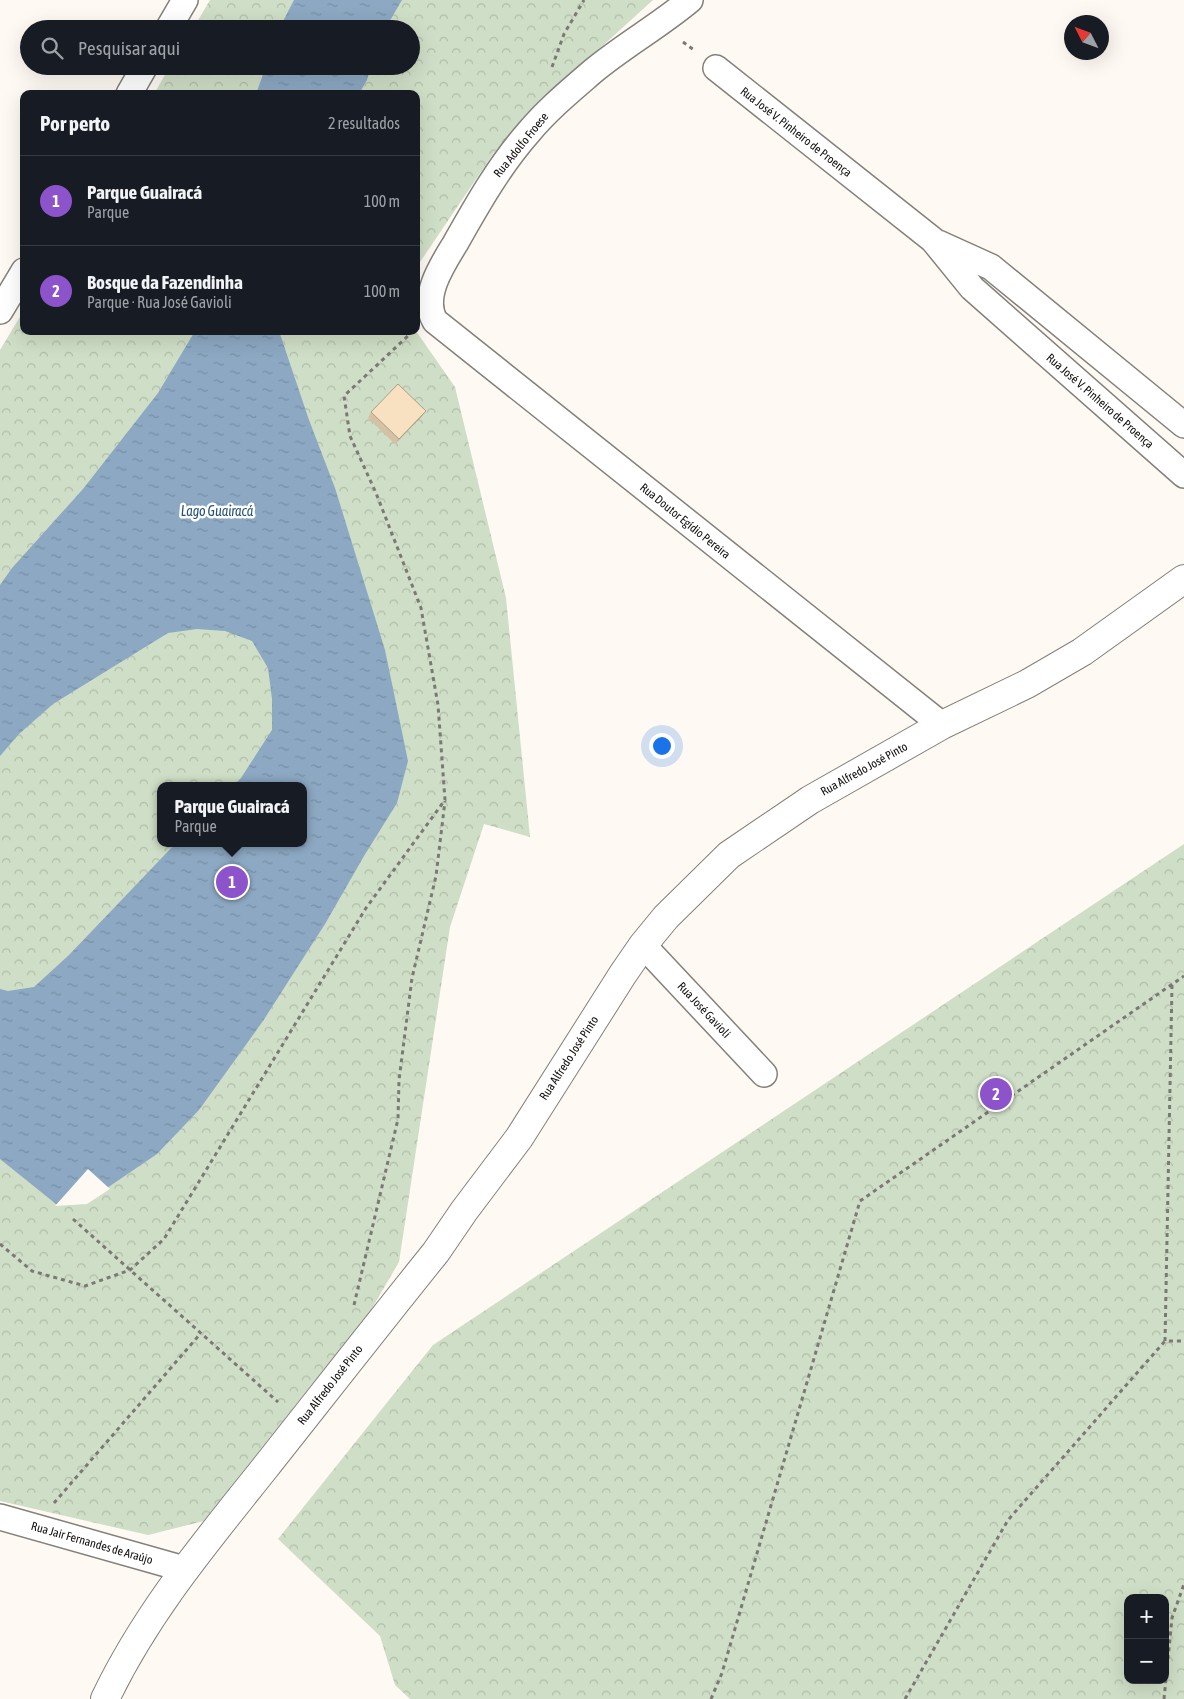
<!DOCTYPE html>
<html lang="pt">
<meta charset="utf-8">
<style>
body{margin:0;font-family:"Asap Condensed",sans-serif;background:#20242c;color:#f1f3f6}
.controls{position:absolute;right:15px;bottom:15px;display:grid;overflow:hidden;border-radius:10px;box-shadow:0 5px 20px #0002}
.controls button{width:45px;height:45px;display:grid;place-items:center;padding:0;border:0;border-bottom:1px solid #363941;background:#171b24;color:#f1f3f6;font:25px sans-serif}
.compass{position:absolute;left:1064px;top:15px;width:45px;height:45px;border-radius:50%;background:#171b24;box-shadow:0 5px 20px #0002;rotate:312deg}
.you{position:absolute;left:661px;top:745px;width:18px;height:18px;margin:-12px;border:4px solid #fff;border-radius:50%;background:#1a73e8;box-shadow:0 0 0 8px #1a73e833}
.badge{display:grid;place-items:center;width:32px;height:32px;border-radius:50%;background:#8c53ca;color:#fff;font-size:16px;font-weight:700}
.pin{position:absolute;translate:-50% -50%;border:2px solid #fff;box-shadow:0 1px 5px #0006}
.popup{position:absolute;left:157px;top:782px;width:150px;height:65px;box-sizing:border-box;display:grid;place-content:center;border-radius:10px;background:#171b24;filter:drop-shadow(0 1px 4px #0005);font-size:16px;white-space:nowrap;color:#9ea1a6}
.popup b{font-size:19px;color:#f1f3f6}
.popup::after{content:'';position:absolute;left:50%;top:100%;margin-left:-10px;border:10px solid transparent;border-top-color:#171b24}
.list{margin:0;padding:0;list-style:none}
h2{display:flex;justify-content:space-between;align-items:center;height:65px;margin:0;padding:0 20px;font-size:21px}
h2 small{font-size:16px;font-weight:400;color:#9ea1a6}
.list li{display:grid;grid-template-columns:32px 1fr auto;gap:15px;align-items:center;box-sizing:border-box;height:90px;padding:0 20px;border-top:1px solid #363941}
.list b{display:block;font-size:19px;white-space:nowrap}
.list p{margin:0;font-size:16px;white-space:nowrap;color:#9ea1a6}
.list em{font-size:16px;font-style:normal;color:#9ea1a6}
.icon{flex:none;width:28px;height:28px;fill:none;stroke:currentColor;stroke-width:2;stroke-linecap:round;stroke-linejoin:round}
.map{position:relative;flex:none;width:1184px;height:1699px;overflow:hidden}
.search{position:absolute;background:#171b24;box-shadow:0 5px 20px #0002;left:20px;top:20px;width:400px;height:55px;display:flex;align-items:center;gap:12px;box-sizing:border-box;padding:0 18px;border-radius:28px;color:#9ea1a6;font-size:19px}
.panel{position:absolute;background:#171b24;box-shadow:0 5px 20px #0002;left:20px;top:90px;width:400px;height:245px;border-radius:10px}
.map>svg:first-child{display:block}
.park{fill:url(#park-crowns);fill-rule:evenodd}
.water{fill:url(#water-ripples)}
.pier{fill:#fef9f3}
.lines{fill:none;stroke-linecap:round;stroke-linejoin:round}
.street-casing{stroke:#84807a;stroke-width:28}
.secondary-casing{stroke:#84807a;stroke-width:30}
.path{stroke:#7c7975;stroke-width:3;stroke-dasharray:4 4;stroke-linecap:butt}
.street{stroke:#fff;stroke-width:25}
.secondary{stroke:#fff;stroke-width:28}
.wall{fill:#d5c2a5}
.shaded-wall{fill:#ae9e86}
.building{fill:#f8e1c0;stroke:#ae9e86}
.labels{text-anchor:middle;stroke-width:5;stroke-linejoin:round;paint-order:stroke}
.street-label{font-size:12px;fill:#0f0e0c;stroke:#fff}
.water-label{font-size:14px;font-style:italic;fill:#235075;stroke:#fff}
</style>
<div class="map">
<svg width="1184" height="1699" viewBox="0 0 1184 1699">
<defs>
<pattern id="park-crowns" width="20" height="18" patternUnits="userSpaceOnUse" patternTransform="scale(1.25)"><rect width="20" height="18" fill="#cfdec6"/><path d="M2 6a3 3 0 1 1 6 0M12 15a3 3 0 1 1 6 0" fill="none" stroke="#b1bda9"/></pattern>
<pattern id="water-ripples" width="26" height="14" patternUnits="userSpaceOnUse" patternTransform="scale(1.25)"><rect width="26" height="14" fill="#8ca8c2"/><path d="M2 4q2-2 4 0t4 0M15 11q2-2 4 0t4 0" fill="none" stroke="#788fa6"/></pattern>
</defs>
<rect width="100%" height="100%" fill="#fef9f3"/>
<path class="park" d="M210,0H653L532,110L493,154L416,268V94H154L170,66H411V29H193Z
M24,310V331H416L455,387L506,598L530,837L484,824L450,927L399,1262L371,1310L204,1521L148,1535L0,1501V350ZM161,786H303V843H161Z
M1184,844V1699H410L395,1685L380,1636L278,1539L433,1345ZM1128,1598H1165V1680H1128Z"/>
<path class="water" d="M294,0H402L385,29H279Z
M266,66H371L367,80L359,94H256Z
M195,331H279L309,420L335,488L385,650L408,761L397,803L364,856L325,924L263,1021L199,1110L157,1154L110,1186L86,1202L56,1204L0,1159V989L8,991L34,987L69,955L176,843H303V786H233L241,778L272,730V699L268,668L252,641L225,631L197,629L168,633L53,704L19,734L0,756V585L12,568L83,489L158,393Z"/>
<path class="pier" d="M88,1169L110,1189L87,1204L55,1206Z"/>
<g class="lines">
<defs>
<path id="street" d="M690,0C659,26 623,46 592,72C570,91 547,110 528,133C499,166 477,205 455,244C442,265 421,297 435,321L942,725
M168,29L185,0
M716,68L933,240L972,288L1184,475
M129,94L145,66
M938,243L991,267L1184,425
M0,311L24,271
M643,945L764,1074
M0,1517L184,1569"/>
<path id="secondary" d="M105,1699C146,1613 205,1543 264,1469C321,1397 378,1324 436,1252L464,1211L519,1138L623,974L643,945L666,917L729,855L810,800L942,725L1027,684L1082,652L1184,579"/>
</defs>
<use href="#street" class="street-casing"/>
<use href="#secondary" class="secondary-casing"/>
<path class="path" d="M683,42L694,50
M552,67L564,34L584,0
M1172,985L1165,1341H1184
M73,1219L278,1402
M0,1244L32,1271L85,1286L130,1270L164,1239L366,908L445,800L438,705L421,608L376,493L350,436L344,396L410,334
M354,1305L398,1119L399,1080L412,978L436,876L445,801
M54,1503L201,1333
M711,1699L722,1673L860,1201L1184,976
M905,1699L1008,1520L1165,1341
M1164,1699L1172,1618L1184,1584"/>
<use href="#street" class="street"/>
<use href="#secondary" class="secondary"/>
</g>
<path class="wall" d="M371,412L422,416L395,444L368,418Z"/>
<path class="shaded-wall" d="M426,411L422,416L395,444L399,439Z"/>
<path class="building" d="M398,384L426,411L399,439L371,412Z"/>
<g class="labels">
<g class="street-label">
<text transform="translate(796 132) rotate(38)" y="4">Rua José V. Pinheiro de Proença</text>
<text transform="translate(521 145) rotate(-51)" y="4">Rua Adolfo Froese</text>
<text transform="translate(1100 401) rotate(41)" y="4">Rua José V. Pinheiro de Proença</text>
<text transform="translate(685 521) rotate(39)" y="4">Rua Doutor Egídio Pereira</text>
<text transform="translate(864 769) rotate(-29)" y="4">Rua Alfredo José Pinto</text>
<text transform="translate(704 1010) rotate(47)" y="4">Rua José Gavioli</text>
<text transform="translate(569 1058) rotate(-57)" y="4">Rua Alfredo José Pinto</text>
<text transform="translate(330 1385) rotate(-52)" y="4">Rua Alfredo José Pinto</text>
<text transform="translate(92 1543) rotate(16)" y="4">Rua Jair Fernandes de Araújo</text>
</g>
<g class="water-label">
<text x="217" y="516">Lago Guairacá</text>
</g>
</g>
</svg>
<div class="controls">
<button>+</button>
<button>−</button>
</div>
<svg class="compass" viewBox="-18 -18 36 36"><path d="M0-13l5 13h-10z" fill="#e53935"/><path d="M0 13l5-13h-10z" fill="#9ea1a6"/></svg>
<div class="you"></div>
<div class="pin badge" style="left:232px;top:882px">1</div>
<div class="popup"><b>Parque Guairacá</b>Parque</div>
<div class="pin badge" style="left:996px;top:1094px">2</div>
<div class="search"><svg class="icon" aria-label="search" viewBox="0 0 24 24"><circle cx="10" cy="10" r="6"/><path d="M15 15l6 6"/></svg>Pesquisar aqui</div>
<section class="panel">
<h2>Por perto<small>2 resultados</small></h2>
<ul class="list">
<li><span class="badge">1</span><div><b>Parque Guairacá</b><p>Parque</p></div><em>100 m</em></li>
<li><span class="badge">2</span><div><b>Bosque da Fazendinha</b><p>Parque · Rua José Gavioli</p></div><em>100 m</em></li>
</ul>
</section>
</div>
